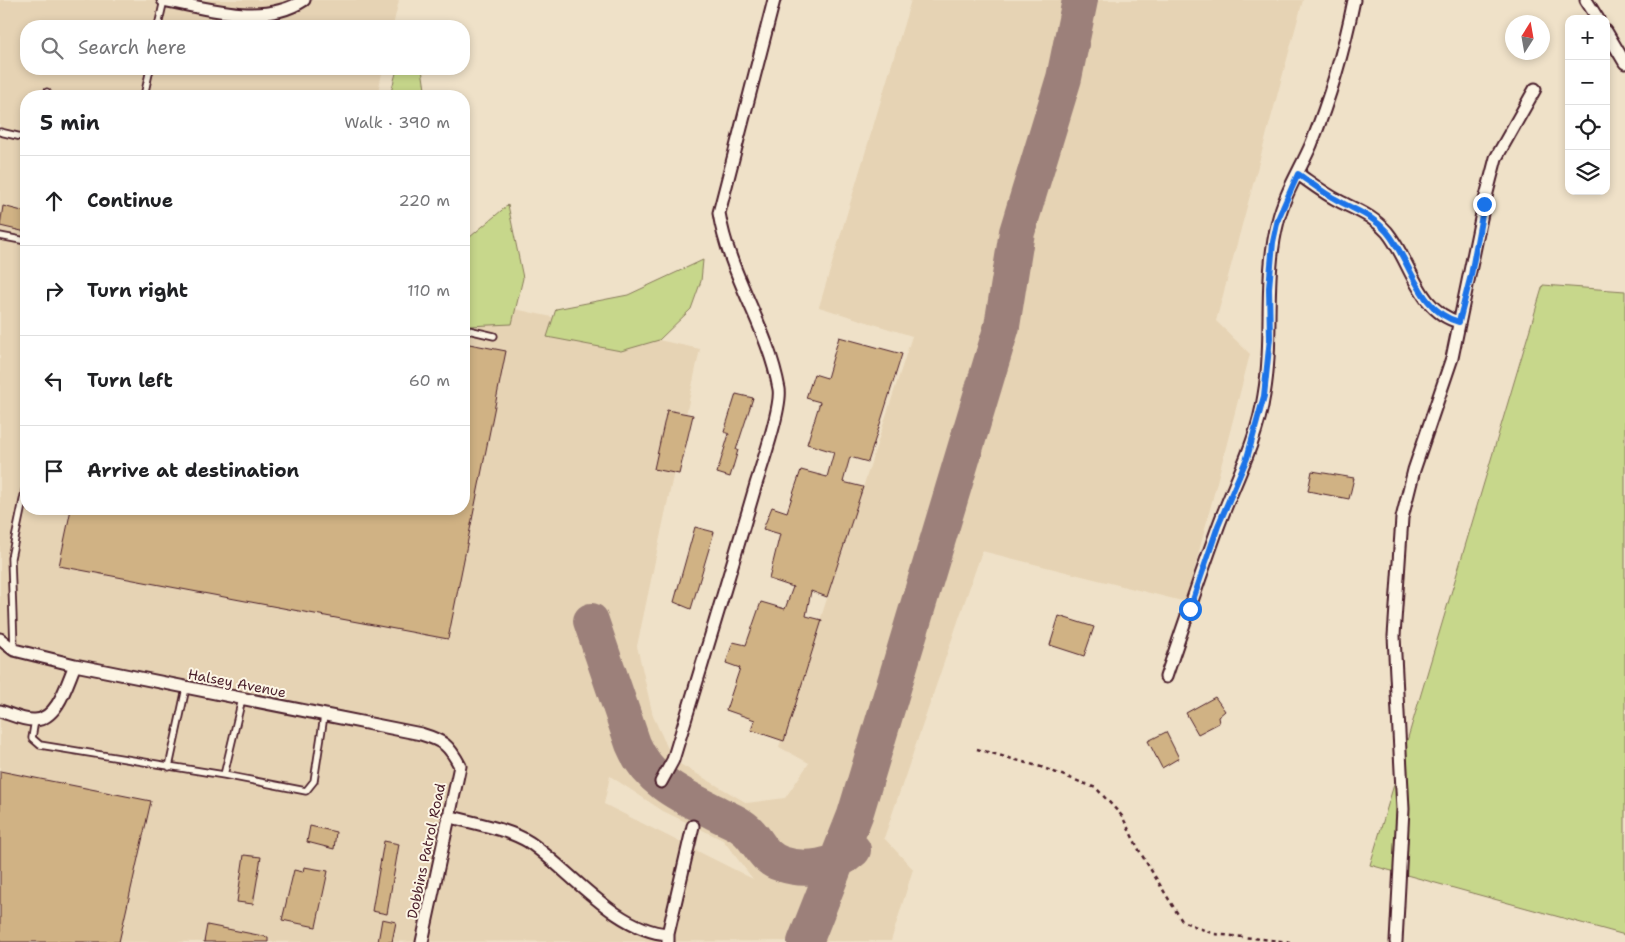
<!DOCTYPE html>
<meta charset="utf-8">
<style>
body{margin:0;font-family:"Shantell Sans",sans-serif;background:#f6f6f6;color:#202124}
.controls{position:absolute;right:15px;top:15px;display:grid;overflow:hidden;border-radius:10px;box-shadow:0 2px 8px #0003}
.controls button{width:45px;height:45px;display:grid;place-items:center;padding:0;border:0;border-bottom:1px solid #e0e0e0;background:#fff;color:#202124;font:25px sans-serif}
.compass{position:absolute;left:1505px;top:15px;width:45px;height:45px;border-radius:50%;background:#fff;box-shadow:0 2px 8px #0003;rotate:11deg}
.stop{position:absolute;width:15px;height:15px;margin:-11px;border:4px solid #1a73e8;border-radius:50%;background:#fff}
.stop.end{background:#1a73e8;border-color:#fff;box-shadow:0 1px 5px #0008}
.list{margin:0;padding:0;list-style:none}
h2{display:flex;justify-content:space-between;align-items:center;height:65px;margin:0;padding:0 20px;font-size:21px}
h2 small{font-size:16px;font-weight:400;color:#757577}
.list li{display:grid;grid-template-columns:32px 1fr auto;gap:15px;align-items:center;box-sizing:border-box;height:90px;padding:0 20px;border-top:1px solid #e0e0e0}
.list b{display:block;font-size:19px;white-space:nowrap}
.list em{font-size:16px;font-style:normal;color:#757577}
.icon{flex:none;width:28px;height:28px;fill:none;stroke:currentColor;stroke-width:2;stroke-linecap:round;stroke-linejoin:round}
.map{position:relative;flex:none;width:1625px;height:942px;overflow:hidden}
.search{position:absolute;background:#fff;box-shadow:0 2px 8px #0003;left:20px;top:20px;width:450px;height:55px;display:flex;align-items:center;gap:12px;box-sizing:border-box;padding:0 18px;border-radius:20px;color:#757577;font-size:19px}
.panel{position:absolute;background:#fff;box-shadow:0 2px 8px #0003;left:20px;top:90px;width:450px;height:425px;border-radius:20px}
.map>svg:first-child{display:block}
.built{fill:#e6d3b4;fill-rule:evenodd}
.green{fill:#c7d78b;stroke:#887b5b}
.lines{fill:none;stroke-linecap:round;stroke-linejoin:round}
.taxiway{stroke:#9c807a;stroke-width:36}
.building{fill:#d0b284;stroke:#4a1f2b}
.lane-casing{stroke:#4a1f2b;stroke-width:9}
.street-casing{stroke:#4a1f2b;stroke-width:15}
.path{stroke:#4a1f2b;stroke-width:2.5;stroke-dasharray:4 4;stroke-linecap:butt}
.lane{stroke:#fcf5e5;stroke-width:5.5}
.street{stroke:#fcf5e5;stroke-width:11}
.route{stroke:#1a73e8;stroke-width:6}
.labels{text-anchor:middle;stroke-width:4;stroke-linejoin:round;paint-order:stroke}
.street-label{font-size:14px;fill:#4a1f2b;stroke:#fcf5e5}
</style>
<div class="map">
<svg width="1625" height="942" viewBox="0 0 1625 942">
<rect width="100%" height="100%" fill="#efe1c8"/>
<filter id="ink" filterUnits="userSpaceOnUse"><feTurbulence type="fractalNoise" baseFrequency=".02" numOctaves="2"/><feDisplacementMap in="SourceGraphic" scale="10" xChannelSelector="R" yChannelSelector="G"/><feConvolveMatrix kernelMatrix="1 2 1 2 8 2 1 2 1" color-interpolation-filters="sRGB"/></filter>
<g filter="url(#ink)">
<path class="built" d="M0,0H399L393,26H26V69H383L377,96H26V509H464V298L700,349L637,646L653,716L673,760L747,803L785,798L809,763L779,747L912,336L819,307L911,0H1303L1216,321L1250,354L1186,602L982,551L884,838L913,869L891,941L0,942ZM610,776L663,811L723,840L753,879L604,804Z"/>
<path class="green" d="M397,69H422L426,96H390Z
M508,205L523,278L512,324L468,326L464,325V229L470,237Z
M703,260L701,281L691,309L659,340L621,351L547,337L556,309L628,295Z
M1543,285L1625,291V935L1370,865Z"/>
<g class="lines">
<path class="taxiway" d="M591,621L633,744C649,783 685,797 720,815C728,819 737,822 744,828C759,839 761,858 782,864C806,872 835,867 853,850
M805,942L855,815L1002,326L1017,232L1064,78L1080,0"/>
</g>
<path class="building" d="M3,206L26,212V232L0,226Z
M839,337L902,354L868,462L850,457L843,482L863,487L827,597L811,591L806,616L822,620L784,741L751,730L755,720L726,710L740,668L726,663L733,642L746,645L761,602L785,609L793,587L769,579L780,534L763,529L772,507L787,512L801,470L827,477L834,452L807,444L820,402L806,398L814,374L827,378Z
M464,343L506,351L448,639L59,566L71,509H464Z
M736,394L753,398L736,450H738L730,477L717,473L729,434L724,432Z
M667,410L693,415L679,474L654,469Z
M1312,471L1354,478L1349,499L1308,491Z
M695,527L714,532L691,609L674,602Z
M1059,616L1094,627L1084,656L1050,645Z
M1215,697L1225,711L1218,717L1219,723L1198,734L1186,713Z
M1166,732L1179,758L1162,768L1148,741Z
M0,771L151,801L119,942H0Z
M310,826L336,832L334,849L307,842Z
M384,841L399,844L387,914L372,911Z
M244,855L261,857L253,904L237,902Z
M304,867L328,871L316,927L282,920L294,870L303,872Z
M382,919L396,922L392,942H378Z
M207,925L268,937V942H204Z"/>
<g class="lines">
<defs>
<path id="lane" d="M158,26L164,0
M46,96L47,92
M144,96L150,69
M0,132L26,138
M0,236L26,241
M464,329L494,336
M14,648L11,558L26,486
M35,720L32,738L40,745L224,775L306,791L314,781L324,716
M169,767L186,688
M224,775L242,699"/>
<path id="street" d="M163,0C207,8 263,27 304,0
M1586,0L1598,19
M1606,31L1625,63
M1298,174C1311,183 1325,194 1339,201C1358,211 1372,215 1387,232C1411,261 1418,312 1459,322
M0,639L14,650L75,665L421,734C444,741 449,745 460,766L422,942
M1166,677C1183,627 1200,577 1218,527C1234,483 1257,442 1264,395C1274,338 1263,278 1278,221C1284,195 1300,170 1311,145C1330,98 1344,50 1354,0
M0,711C10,714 24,721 35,720C58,719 67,683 75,665
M661,782L673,760C701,668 729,577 756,484C762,465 782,406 779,389C768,327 729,275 719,213L774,0
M448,816C472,823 509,829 529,842C570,870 616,931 668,934
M668,942V934L693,826
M1396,942L1403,809L1394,636L1402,518L1414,470L1452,358L1484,204L1496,158L1535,89"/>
</defs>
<use href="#lane" class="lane-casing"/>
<use href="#street" class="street-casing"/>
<path class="path" d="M977,749L1041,767L1096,788L1122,816L1140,852L1182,921L1214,934L1290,942"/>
<use href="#lane" class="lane"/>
<use href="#street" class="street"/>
</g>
</g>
<g class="lines" filter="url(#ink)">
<path class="route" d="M1190,609L1218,526L1247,458L1264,396L1270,338L1269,288L1273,242L1278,219L1298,174C1311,183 1325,194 1339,201C1357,211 1373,216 1387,232C1411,260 1418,312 1459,322L1471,275L1484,204"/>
</g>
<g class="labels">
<g class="street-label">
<text transform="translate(237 683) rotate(11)" y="5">Halsey Avenue</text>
<text transform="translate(426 851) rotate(-78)" y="5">Dobbins Patrol Road</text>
</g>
</g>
</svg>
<div class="controls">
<button>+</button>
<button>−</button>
<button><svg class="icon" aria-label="locate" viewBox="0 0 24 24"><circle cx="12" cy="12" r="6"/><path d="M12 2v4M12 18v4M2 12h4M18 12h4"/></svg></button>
<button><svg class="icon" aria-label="layers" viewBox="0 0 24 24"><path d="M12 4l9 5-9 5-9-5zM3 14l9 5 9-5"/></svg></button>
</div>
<svg class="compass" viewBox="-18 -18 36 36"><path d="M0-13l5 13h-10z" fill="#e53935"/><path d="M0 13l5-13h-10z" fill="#757577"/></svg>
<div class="stop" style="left:1190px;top:609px"></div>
<div class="stop end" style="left:1484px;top:204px"></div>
<div class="search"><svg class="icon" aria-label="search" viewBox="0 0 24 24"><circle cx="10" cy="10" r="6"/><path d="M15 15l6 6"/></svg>Search here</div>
<section class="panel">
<h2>5 min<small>Walk · 390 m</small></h2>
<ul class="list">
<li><svg class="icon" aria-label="ahead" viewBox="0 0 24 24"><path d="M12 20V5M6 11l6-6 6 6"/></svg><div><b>Continue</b></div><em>220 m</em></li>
<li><svg class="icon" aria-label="right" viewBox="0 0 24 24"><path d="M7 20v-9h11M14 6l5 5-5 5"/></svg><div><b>Turn right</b></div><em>110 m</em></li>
<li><svg class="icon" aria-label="left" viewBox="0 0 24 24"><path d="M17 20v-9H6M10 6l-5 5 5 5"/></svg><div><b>Turn left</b></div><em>60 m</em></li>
<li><svg class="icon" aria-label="arrive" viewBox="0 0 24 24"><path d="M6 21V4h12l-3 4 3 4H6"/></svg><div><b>Arrive at destination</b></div></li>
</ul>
</section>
</div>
